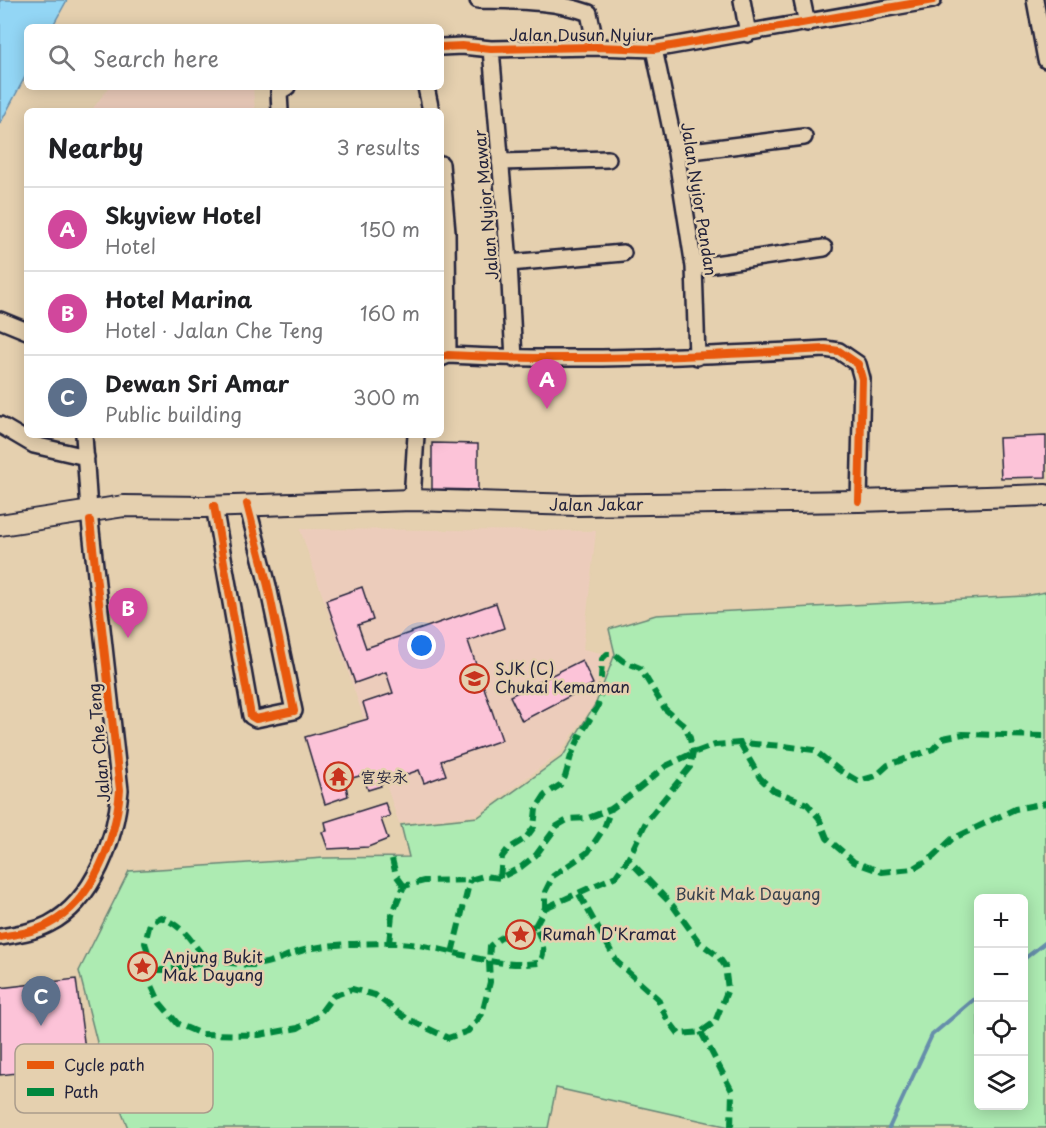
<!DOCTYPE html>
<meta charset="utf-8">
<style>
body{margin:0;font-family:"Playpen Sans","LXGW WenKai TC",sans-serif;background:#f2f2f2;color:#202124}
.controls{position:absolute;right:18px;bottom:18px;display:grid;overflow:hidden;border-radius:9px;box-shadow:0 3px 15px #0003}
.controls button{width:54px;height:54px;display:grid;place-items:center;padding:0;border:0;border-bottom:2px solid #e0e0e0;background:#fff;color:#202124;font:30px sans-serif}
.you{position:absolute;left:422px;top:646px;width:21px;height:21px;margin:-15px;border:4px solid #fff;border-radius:50%;background:#1a73e8;box-shadow:0 0 0 9px #1a73e833}
.badge{display:grid;place-items:center;width:39px;height:39px;border-radius:50%;background:#2563eb;color:#fff;font-size:20px;font-weight:700}
.pin{position:absolute;translate:-50% -50px;filter:drop-shadow(0 2px 3px #0008)}
.pin::after{content:'';position:absolute;top:32px;width:21px;height:18px;background:inherit;clip-path:polygon(0 0,100% 0,50% 100%)}
.list{margin:0;padding:0;list-style:none}
h2{display:flex;justify-content:space-between;align-items:center;height:78px;margin:0;padding:0 24px;font-size:26px}
h2 small{font-size:20px;font-weight:400;color:#757577}
.list li{display:grid;grid-template-columns:39px 1fr auto;gap:18px;align-items:center;box-sizing:border-box;height:84px;padding:0 24px;border-top:2px solid #e0e0e0}
.list b{display:block;font-size:22px;white-space:nowrap}
.list p{margin:0;font-size:20px;white-space:nowrap;color:#757577}
.list em{font-size:20px;font-style:normal;color:#757577}
.icon{flex:none;width:33px;height:33px;fill:none;stroke:currentColor;stroke-width:2;stroke-linecap:round;stroke-linejoin:round}
.map{position:relative;flex:none;width:1046px;height:1128px;overflow:hidden}
.search{position:absolute;background:#fff;box-shadow:0 3px 15px #0003;left:24px;top:24px;width:420px;height:66px;display:flex;align-items:center;gap:15px;box-sizing:border-box;padding:0 21px;border-radius:9px;color:#757577;font-size:22px}
.panel{position:absolute;background:#fff;box-shadow:0 3px 15px #0003;left:24px;top:108px;width:420px;height:330px;border-radius:9px}
.map>svg:first-child{display:block}
.built{fill:#ecccbb}
.green{fill:#adebb2;stroke:#688676;stroke-width:1.5;fill-rule:evenodd}
.water{fill:#93d6f5;stroke:#668eab;stroke-width:1.5}
.lines{fill:none;stroke-linecap:round;stroke-linejoin:round}
.stream{stroke:#668eab;stroke-width:4}
.building{fill:#fcc3d8;stroke:#22223b;stroke-width:1.5}
.minor-casing{stroke:#22223b;stroke-width:20}
.major-casing{stroke:#22223b;stroke-width:24}
.minor{stroke:#e5d0af;stroke-width:15}
.major{stroke:#e5d0af;stroke-width:20}
.quiet{stroke:#00873e;stroke-width:6;stroke-dasharray:12 6;stroke-linecap:butt}
.cycleway-casing{stroke:#e5d0af;stroke-width:11}
.cycleway{stroke:#e8590c;stroke-width:8}
.labels{text-anchor:middle;stroke-width:5;stroke-linejoin:round;paint-order:stroke}
.street-label{font-size:16px;fill:#22223b;stroke:#e5d0af}
.poi-label{font-size:16px;fill:#22223b;stroke:#e5d0af;text-anchor:start}
.park-label{font-size:16px;fill:#37404d;stroke:#e5d0af}
.key{fill:#e5d0af;stroke:#aa9c8c;stroke-width:1.5}
.key-label{font-size:16px;fill:#22223b}
</style>
<div class="map">
<svg width="1046" height="1128" viewBox="0 0 1046 1128">
<rect width="100%" height="100%" fill="#e5d0af"/>
<filter id="ink" filterUnits="userSpaceOnUse"><feTurbulence type="fractalNoise" baseFrequency=".0167" numOctaves="2"/><feDisplacementMap in="SourceGraphic" scale="12" xChannelSelector="R" yChannelSelector="G"/><feConvolveMatrix kernelMatrix="1 2 1 2 8 2 1 2 1" color-interpolation-filters="sRGB"/></filter>
<g filter="url(#ink)">
<path class="built" d="M109,87H253L255,111H91Z
M300,529L596,531L583,649L601,653L595,702L561,752L477,815L399,823Z"/>
<path class="green" d="M1046,592V1128H734L556,1088L548,1128H128L103,1066L79,971L129,871L324,858L409,857L401,825L478,817L563,756L596,703L615,654L609,629L656,615L1025,596ZM978,898H1024V1106H978Z"/>
<path class="water" d="M0,0H67L52,27H27V73L0,124Z"/>
<g class="lines">
<path class="stream" d="M1024,959L1046,942
M889,1128L932,1035L978,996"/>
</g>
<path class="building" d="M1046,436V477L1001,478L999,438Z
M432,443L478,444V490L432,489Z
M362,587L373,620L358,625L366,648L496,603L504,628L468,641L502,740L441,761L446,775L424,783L419,770L380,784L381,786L368,790L363,775L345,780L348,796L325,804L305,737L368,719L363,703L393,693L386,672L355,683L326,600Z
M582,660L593,684L522,721L510,696Z
M385,803L390,816L381,819L388,839L368,847L328,849L322,832L327,831L325,822Z
M76,979L87,1065L0,1075V988Z"/>
<g class="lines">
<defs>
<path id="minor" d="M478,0C516,1 553,0 589,13L596,47
M742,0L748,34
M802,0L807,24
M1035,0L1046,60
M441,47L462,46L491,49L596,47L654,49L933,0
M491,49L509,263L514,359
M654,49L676,153L694,267L697,357
M426,87L431,111
M280,111L279,92L287,87
M676,153L804,137
M500,162L608,159
M441,164L447,232L448,355
M509,263L623,253
M694,267L824,248
M0,320L27,331
M441,358L448,355C574,362 700,356 825,349L839,351L858,364L862,379L859,501
M0,425L34,445L86,457
M84,435L89,510
M412,500L416,435
M214,506L251,716L256,719L294,711L268,586L247,504
M0,937C17,934 34,932 49,924C94,901 116,838 120,790L90,521"/>
<g id="major">
<path id="s1" d="M0,525L124,506L204,507L412,500L577,505L859,501L1046,495"/>
</g>
</defs>
<use href="#minor" class="minor-casing"/>
<use href="#major" class="major-casing"/>
<use href="#minor" class="minor"/>
<use href="#major" class="major"/>
<path class="quiet" d="M740,743L760,778L773,790L807,804L819,818L827,838L854,862L882,872L913,869L933,857L952,839L1015,809L1046,803
M392,859L396,875L404,886
M500,878L502,857L508,849L526,838L534,827L536,809L545,795L560,785L565,777L571,756L582,732L597,708L600,699L602,659L607,654H614L623,661L640,668L665,709L685,726L690,738L693,753L690,767L647,820L628,859L616,876L545,908
M579,894L617,962L658,999L666,1017L679,1034L701,1032L715,1022L728,989L725,966L718,956L699,942L673,906L628,859
M535,926L545,908V892L553,876L588,852L604,828L611,809
M389,943L392,915L404,886L424,881L470,880L484,876L500,878L521,867L536,855L557,826L569,819L588,818L611,809L628,797L666,766L693,753L715,745L740,743L784,746L814,750L839,770L858,781L876,776L888,765L933,749L943,738L963,734L1046,736
M452,953L470,880
M154,970L149,979L160,1003L178,1024L201,1034L259,1035L298,1028L318,1016L333,996L352,989L375,995L406,1018L448,1038L468,1031L482,1014L490,982L489,961L490,946C504,934 516,929 535,926
M154,970C173,971 189,965 207,962C222,960 238,965 253,965C271,964 284,956 301,951C328,943 359,944 387,943C439,941 485,970 539,963C548,951 541,939 535,926
M154,970L145,943L150,923L161,917C189,930 189,941 209,962
M701,1032L732,1091L731,1128"/>
<defs>
<path id="cycleway" d="M441,47L462,46L491,49L596,47L654,49L933,0
M441,358L448,355C574,362 700,356 825,349L839,351L858,364L862,379L859,501
M214,506L251,716L256,719L294,711L268,586L247,504
M0,937C17,934 34,932 49,924C94,901 116,838 120,790L90,521"/>
</defs>
<use href="#cycleway" class="cycleway-casing"/>
<use href="#cycleway" class="cycleway"/>
</g>
</g>
<defs>
<symbol id="school-ring" viewBox="-11 -11 22 22"><circle r="9.5" fill="#e5d0af" stroke="#c8321e" stroke-width="1.5"/><path d="M0-5L7-2L0 1L-7-2ZM-4 1L0 2.5L4 1V4Q0 6-4 4Z" fill="#c8321e"/></symbol>
<symbol id="temple-ring" viewBox="-11 -11 22 22"><circle r="9.5" fill="#e5d0af" stroke="#c8321e" stroke-width="1.5"/><path d="M0-6L5-2H3V0L6.5 2.5H4V6H1.5V3h-3V6H-4V2.5H-6.5L-3 0V-2H-5Z" fill="#c8321e"/></symbol>
<symbol id="sight-ring" viewBox="-11 -11 22 22"><circle r="9.5" fill="#e5d0af" stroke="#c8321e" stroke-width="1.5"/><path d="M0-6L1.8-2.2L6-1.7L2.9 1.2L3.7 5.4L0 3.3L-3.7 5.4L-2.9 1.2L-6-1.7L-1.8-2.2Z" fill="#c8321e"/></symbol>
</defs>
<g fill-rule="evenodd">
<use href="#school-ring" x="458" y="662" width="33" height="33"/>
<use href="#temple-ring" x="322" y="760" width="33" height="33"/>
<use href="#sight-ring" x="504" y="918" width="33" height="33"/>
<use href="#sight-ring" x="126" y="950" width="33" height="33"/>
</g>
<g class="labels">
<g class="street-label">
<text x="581" y="41">Jalan Dusun Nyiur</text>
<text transform="translate(699 199) rotate(81)" y="6">Jalan Nyior Pandan</text>
<text transform="translate(486 205) rotate(-95)" y="6">Jalan Nyior Mawar</text>
<text dy="6" stroke="none"><textPath href="#s1" startOffset="598">Jalan Jakar</textPath></text>
<text transform="translate(99 743) rotate(-95)" y="6">Jalan Che Teng</text>
</g>
<g class="poi-label">
<text x="495" y="675">SJK (C)<tspan x="495" dy="18">Chukai Kemaman</tspan></text>
<text x="360" y="783">宮安永</text>
<text x="542" y="940">Rumah D'Kramat</text>
<text x="163" y="963">Anjung Bukit<tspan x="163" dy="18">Mak Dayang</tspan></text>
</g>
<g class="park-label">
<text x="748" y="900">Bukit Mak Dayang</text>
</g>
</g>
<rect x="15" y="1044" width="198" height="69" rx="9" class="key"/>
<rect x="27" y="1061" width="27" height="8" fill="#e8590c"/>
<rect x="27" y="1088" width="27" height="8" fill="#00873e"/>
<g class="key-label">
<text x="64" y="1071">Cycle path</text>
<text x="64" y="1098">Path</text>
</g>
</svg>
<div class="controls">
<button>+</button>
<button>−</button>
<button><svg class="icon" aria-label="locate" viewBox="0 0 24 24"><circle cx="12" cy="12" r="6"/><path d="M12 2v4M12 18v4M2 12h4M18 12h4"/></svg></button>
<button><svg class="icon" aria-label="layers" viewBox="0 0 24 24"><path d="M12 4l9 5-9 5-9-5zM3 14l9 5 9-5"/></svg></button>
</div>
<div class="you"></div>
<div class="pin badge" style="left:547px;top:409px;background:#d1479c">A</div>
<div class="pin badge" style="left:128px;top:638px;background:#d1479c">B</div>
<div class="pin badge" style="left:41px;top:1026px;background:#5c6f8a">C</div>
<div class="search"><svg class="icon" aria-label="search" viewBox="0 0 24 24"><circle cx="10" cy="10" r="6"/><path d="M15 15l6 6"/></svg>Search here</div>
<section class="panel">
<h2>Nearby<small>3 results</small></h2>
<ul class="list">
<li><span class="badge" style="background:#d1479c">A</span><div><b>Skyview Hotel</b><p>Hotel</p></div><em>150 m</em></li>
<li><span class="badge" style="background:#d1479c">B</span><div><b>Hotel Marina</b><p>Hotel · Jalan Che Teng</p></div><em>160 m</em></li>
<li><span class="badge" style="background:#5c6f8a">C</span><div><b>Dewan Sri Amar</b><p>Public building</p></div><em>300 m</em></li>
</ul>
</section>
</div>
